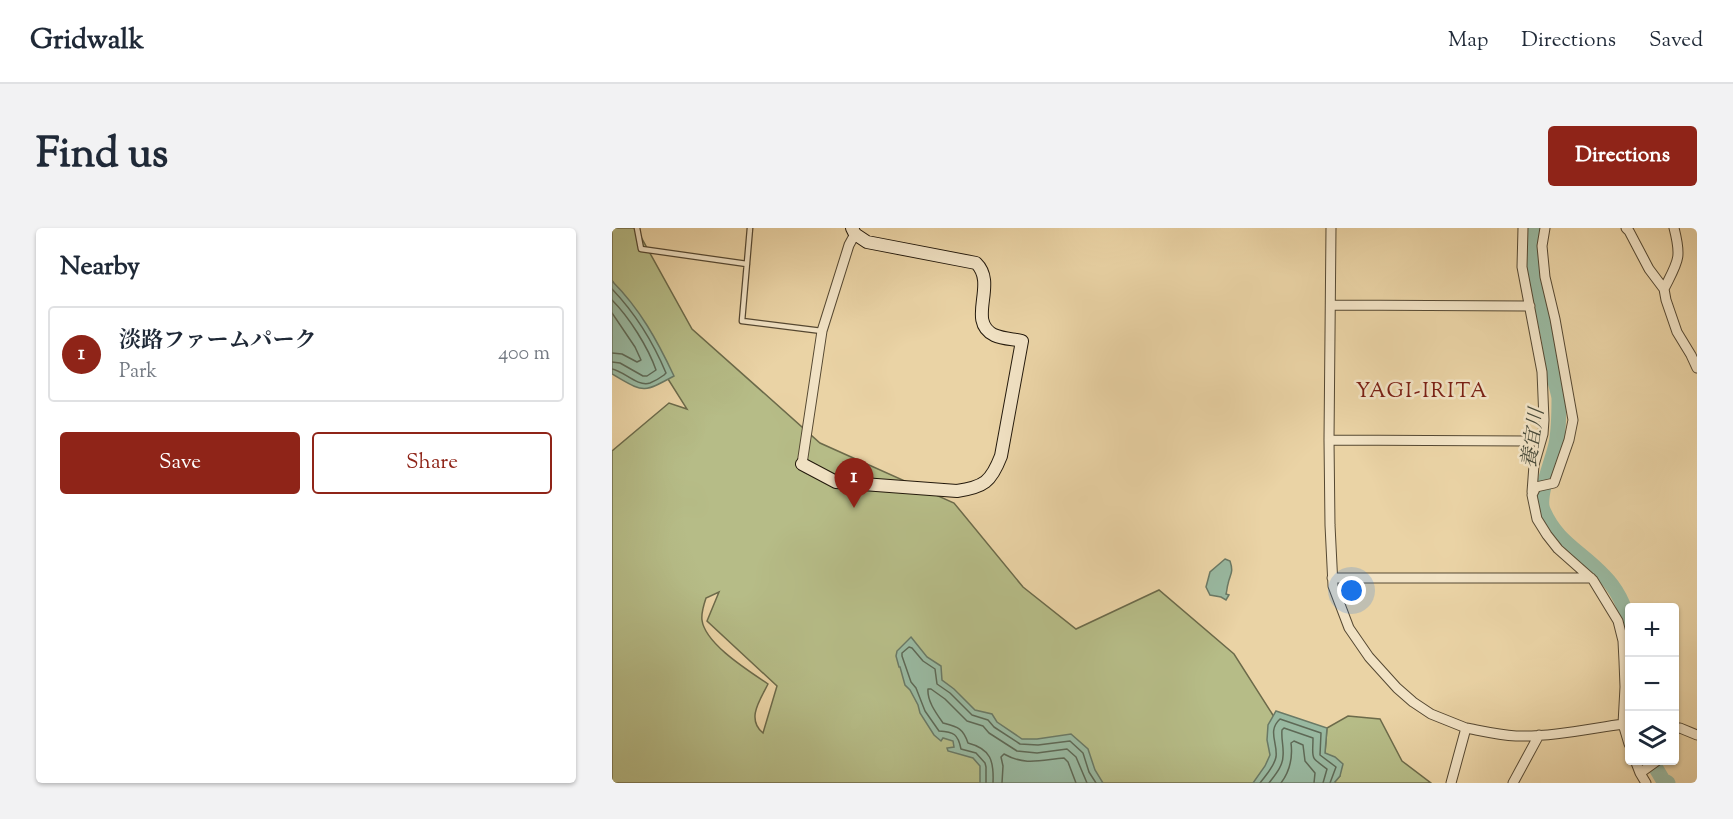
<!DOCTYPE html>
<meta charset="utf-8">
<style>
body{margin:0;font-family:"Sorts Mill Goudy","Noto Serif JP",serif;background:#f2f2f3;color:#1f2937}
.controls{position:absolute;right:18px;bottom:18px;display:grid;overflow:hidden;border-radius:6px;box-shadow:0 2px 4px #0004}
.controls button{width:54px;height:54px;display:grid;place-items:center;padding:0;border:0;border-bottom:2px solid #e0e1e3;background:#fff;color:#1f2937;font:30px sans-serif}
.you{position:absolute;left:740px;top:363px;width:21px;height:21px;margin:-15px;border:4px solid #fff;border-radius:50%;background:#1a73e8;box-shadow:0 0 0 9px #1a73e833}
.badge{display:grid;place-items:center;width:39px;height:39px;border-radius:50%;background:#8f2418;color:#fff;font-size:20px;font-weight:700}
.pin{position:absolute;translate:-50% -50px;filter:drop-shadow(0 2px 3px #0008)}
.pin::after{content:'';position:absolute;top:32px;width:21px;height:18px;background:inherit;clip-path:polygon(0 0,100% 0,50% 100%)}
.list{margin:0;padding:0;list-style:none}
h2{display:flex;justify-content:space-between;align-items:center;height:78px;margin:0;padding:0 24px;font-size:26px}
h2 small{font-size:20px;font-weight:400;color:#747a83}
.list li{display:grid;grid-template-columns:39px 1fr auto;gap:18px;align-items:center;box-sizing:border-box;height:96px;margin:0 12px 12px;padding:0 12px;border:2px solid #e0e1e3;border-radius:6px}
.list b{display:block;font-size:22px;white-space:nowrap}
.list p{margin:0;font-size:20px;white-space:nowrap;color:#747a83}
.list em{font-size:20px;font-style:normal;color:#747a83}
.actions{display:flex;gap:12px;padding:18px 24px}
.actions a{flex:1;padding:14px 0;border:2px solid #8f2418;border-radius:6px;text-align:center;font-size:21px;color:#8f2418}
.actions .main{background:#8f2418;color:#fff}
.icon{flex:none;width:33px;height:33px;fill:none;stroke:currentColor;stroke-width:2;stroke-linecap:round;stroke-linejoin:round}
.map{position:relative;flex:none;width:1085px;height:555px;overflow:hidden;border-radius:6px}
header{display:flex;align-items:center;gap:36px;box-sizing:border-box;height:84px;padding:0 30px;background:#fff;border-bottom:2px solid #e0e1e3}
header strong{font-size:28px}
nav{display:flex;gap:33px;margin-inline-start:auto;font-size:21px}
.intro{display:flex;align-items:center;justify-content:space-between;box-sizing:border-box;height:144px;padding:0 36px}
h1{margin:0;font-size:42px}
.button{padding:15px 27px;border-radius:6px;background:#8f2418;color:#fff;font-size:21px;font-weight:700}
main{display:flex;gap:36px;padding:0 36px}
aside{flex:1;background:#fff;border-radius:6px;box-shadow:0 2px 4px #0004}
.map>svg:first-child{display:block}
.green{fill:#b6bc87;stroke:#6c6a4a;stroke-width:1.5;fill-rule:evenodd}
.water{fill:#99b9a1;stroke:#6a7965;stroke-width:1.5}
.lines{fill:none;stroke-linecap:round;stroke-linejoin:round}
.shore{stroke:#5e6956;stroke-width:1.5}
.river{stroke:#99b9a1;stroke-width:15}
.lane-casing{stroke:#554832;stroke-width:7}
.street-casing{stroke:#554832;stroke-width:11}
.secondary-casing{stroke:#23190c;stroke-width:14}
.lane{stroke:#f1e2c4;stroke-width:4.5}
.street{stroke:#f1e2c4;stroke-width:9}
.secondary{stroke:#f1e2c4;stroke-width:12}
.labels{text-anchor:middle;stroke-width:5;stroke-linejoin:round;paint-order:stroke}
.water-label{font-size:20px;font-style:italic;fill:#464939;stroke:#f1e2c4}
.quarter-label{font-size:21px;letter-spacing:1.5px;fill:#7a1f14;stroke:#f1e2c4}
</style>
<header>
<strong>Gridwalk</strong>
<nav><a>Map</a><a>Directions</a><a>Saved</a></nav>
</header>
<div class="intro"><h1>Find us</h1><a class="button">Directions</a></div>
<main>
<aside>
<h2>Nearby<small></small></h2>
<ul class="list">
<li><span class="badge">1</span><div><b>淡路ファームパーク</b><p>Park</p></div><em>400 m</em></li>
</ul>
<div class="actions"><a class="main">Save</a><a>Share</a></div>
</aside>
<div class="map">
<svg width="1085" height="555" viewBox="0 0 1085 555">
<rect width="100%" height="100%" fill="#ead3a5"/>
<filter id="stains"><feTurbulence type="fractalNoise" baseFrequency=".00333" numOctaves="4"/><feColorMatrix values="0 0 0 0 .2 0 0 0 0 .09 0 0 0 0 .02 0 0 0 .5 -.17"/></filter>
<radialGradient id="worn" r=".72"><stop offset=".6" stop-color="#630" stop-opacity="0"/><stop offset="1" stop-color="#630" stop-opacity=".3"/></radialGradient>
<path class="green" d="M0,0H24L80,101L208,215L342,275L411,359L464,401L547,362L622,426L687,528L692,555H0V223L57,175L75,181L39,124L0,52ZM107,364L95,393L165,458L151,505C134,491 148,472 156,456C137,443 93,416 90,392C89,385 92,376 94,370Z
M736,488L768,491L790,533L819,555H722L728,548L713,525L715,500Z"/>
<path class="water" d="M0,53C28,81 45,112 62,148C29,166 32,164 0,146Z
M613,331L618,333C622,345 618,346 616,356C615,359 615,363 614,366L617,367L614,372L609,369L598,367L594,359L598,344Z
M299,409L315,429L329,438L330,452L342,461L363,482L380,486L385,494L410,511H425L459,506L476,521L483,542L491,555H368V538L361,530L336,523L335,520L342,519L341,513L331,510L329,513L322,507L308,485L306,477L298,462L293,457L288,439H287L284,428L285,423Z
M664,483L715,500L713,525L723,529L731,536L728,548L722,555H641L653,538L658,527L655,512L656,497Z"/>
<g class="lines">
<path class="shore" d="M0,61C23,85 41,114 54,145L52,147C48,150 43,153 38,155C25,159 12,143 0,141
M0,72C17,89 36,119 44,142L35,148H31L8,135L0,134
M0,85L23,119L29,132L25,134L10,126L0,125
M374,555V539L373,535L364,525L349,521C346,506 342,504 327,503L313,483L304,460L299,454L290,428V425L297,419L300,420L311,433L323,441L325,456L338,465L360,487L376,492L382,499L408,516L426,517L458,513L471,525L477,544L484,555
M381,555C382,533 379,521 356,515C351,500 346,499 331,495C324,485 315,473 316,461H319L333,471L355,493L371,498L377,505L405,523L425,525L455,521L464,529L475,555
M390,555L391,538L389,529L392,526C413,538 429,532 452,530L456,534L464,555
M648,555C654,547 662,539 664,529C666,515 655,503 668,491L709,505L708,527L724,539L718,555
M657,555C663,547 671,538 671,528C672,519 669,511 670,502L672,500L701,510C701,531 697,528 715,541L711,555
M669,555C678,543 681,531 679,515L682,513L691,517L693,533L703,545L702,555"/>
<path class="river" d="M923,0C913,35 931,77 937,112C939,124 939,136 942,148C943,156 946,163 947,170C947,186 947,201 944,216C941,231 925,268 931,282C945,315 969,323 992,348C1005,361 1013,378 1017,396
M1039,532L1051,552L1056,555"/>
<defs>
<path id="lane" d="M25,0L29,21L135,36
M138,0L130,93L210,103"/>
<path id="street" d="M719,0L717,212L718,297L721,358L737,400L757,429L785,460L801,474L819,486L854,500
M911,0L910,39L930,144L932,192L931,206L922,237L920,264
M1014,0L1017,3L1037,41L1052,61L1054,72L1065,104L1079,127L1085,140
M1052,61C1066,33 1070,31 1062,0
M719,77L918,78
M717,212L928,213
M190,236L210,103L237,17L243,6
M720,350H979
M1011,496L1017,516
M1062,501L1068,500L1085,507
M1023,532L1028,545L1034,555
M1028,545L1046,532
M839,555L854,500C870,503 887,507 904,508C939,509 976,501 1011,496L1013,459L1012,433L1011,413L1006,393L981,352L946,321L935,307L925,291L920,267L924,259L942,255L957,212L961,192L943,91L933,49L930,18L933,0
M901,555L927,507"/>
<path id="secondary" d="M190,236L224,254L345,263C372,259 379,254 389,228L410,113C401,111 391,111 382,107C354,93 386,56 364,35L255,14L243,6L240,0"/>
</defs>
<use href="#lane" class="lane-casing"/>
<use href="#street" class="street-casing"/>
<use href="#secondary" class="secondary-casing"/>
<use href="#lane" class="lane"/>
<use href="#street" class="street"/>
<use href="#secondary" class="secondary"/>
</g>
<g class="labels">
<g class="water-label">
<text transform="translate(920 210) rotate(-82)" y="7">養宜川</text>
</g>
<g class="quarter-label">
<text x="810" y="169">YAGI-IRITA</text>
</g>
</g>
<rect width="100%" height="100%" filter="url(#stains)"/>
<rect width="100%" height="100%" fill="url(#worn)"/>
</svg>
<div class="controls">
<button>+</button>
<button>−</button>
<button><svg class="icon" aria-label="layers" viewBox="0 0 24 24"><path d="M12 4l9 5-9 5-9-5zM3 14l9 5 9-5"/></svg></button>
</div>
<div class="you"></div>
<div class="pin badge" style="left:242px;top:280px">1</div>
</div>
</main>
